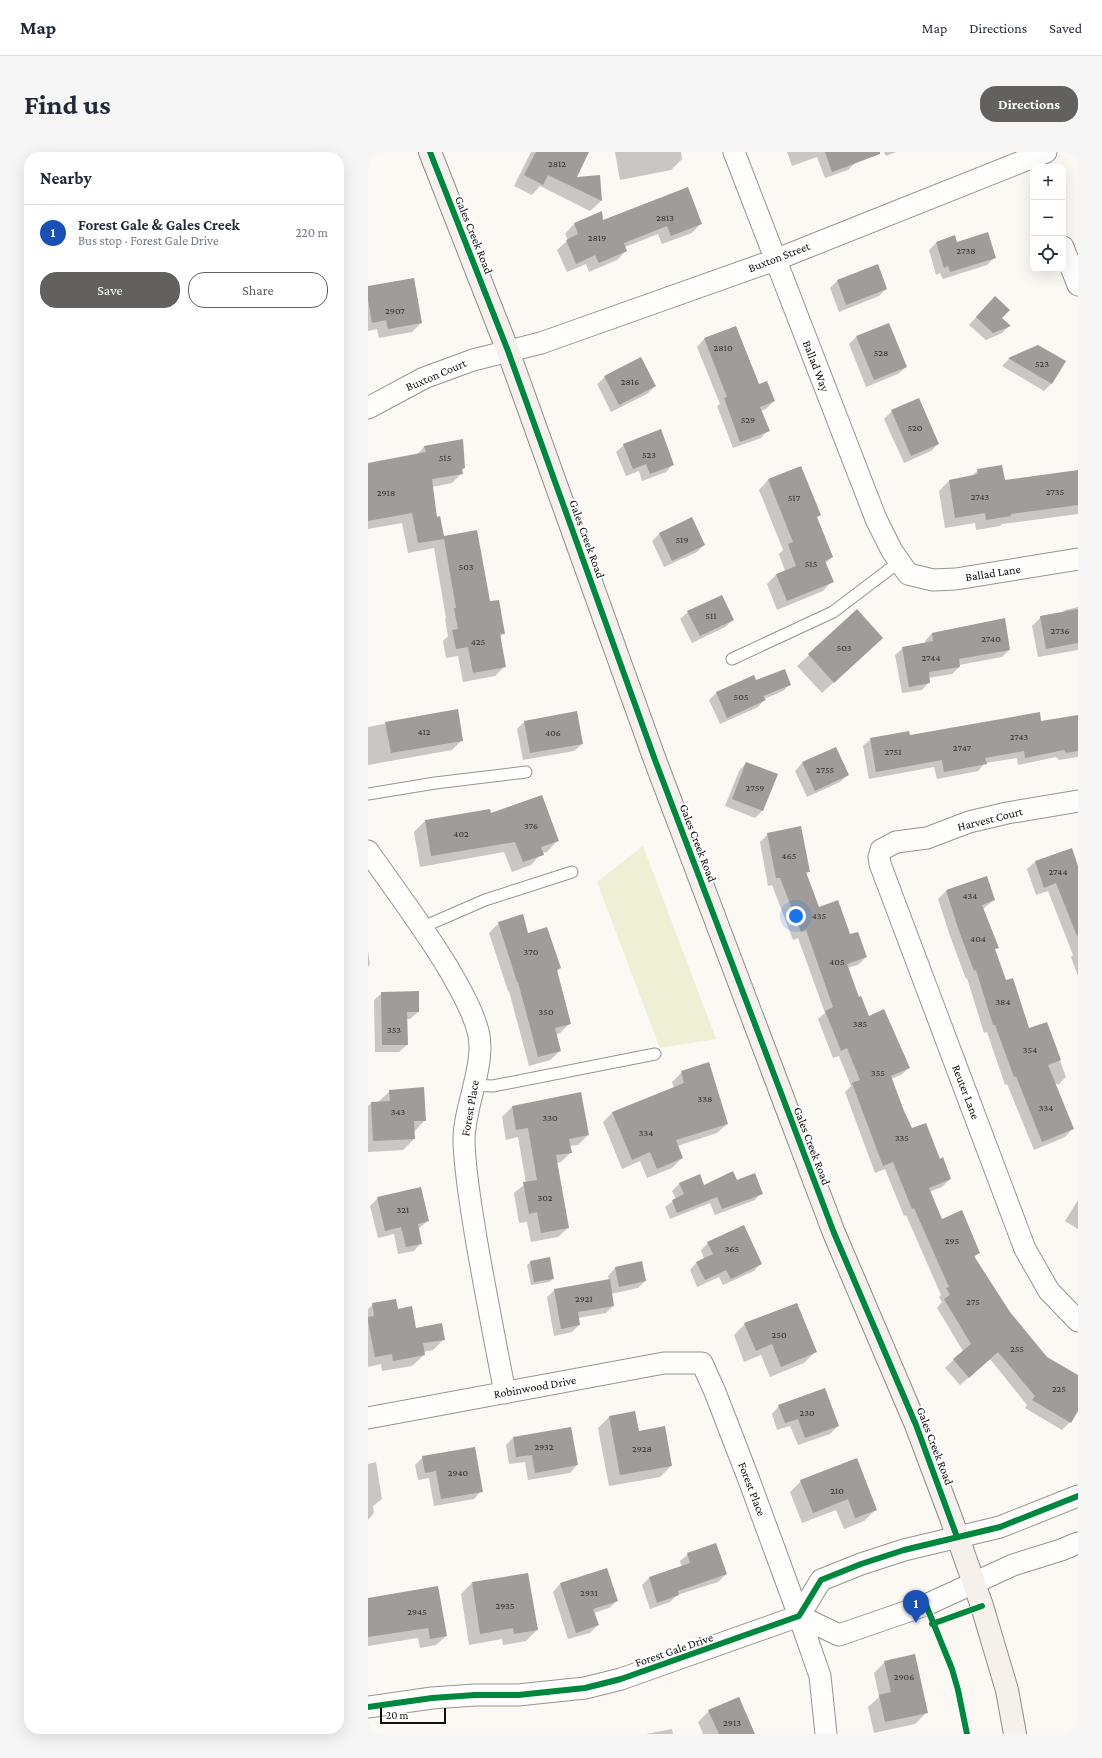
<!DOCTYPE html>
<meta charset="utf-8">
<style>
body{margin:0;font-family:"Crimson Pro",serif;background:#f6f6f7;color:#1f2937}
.controls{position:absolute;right:12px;top:12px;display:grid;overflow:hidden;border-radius:8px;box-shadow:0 4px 16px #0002}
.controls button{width:36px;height:36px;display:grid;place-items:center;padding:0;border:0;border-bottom:1px solid #e0e1e3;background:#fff;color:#1f2937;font:20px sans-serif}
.scale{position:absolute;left:12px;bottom:10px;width:66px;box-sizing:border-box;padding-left:4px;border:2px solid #0f0f0f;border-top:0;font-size:11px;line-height:14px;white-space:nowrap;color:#0f0f0f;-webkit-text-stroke:3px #fff;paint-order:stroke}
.you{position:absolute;left:428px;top:764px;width:14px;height:14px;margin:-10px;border:3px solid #fff;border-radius:50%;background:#1a73e8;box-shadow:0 0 0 6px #1a73e833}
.badge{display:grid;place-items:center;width:26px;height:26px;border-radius:50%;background:#62615f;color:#fff;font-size:13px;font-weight:700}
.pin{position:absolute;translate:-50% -33px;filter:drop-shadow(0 1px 2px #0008)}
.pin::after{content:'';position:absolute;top:21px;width:14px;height:12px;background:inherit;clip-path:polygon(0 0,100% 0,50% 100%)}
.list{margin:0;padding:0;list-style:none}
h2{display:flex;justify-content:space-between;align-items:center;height:52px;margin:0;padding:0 16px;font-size:17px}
h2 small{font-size:13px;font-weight:400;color:#747a83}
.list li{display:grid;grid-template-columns:26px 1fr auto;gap:12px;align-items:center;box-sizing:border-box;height:56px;padding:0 16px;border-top:1px solid #e0e1e3}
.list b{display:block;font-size:15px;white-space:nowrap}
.list p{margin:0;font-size:13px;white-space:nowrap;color:#747a83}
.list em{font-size:13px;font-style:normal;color:#747a83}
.actions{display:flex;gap:8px;padding:12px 16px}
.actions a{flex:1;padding:9px 0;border:1px solid #62615f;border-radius:16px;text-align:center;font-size:14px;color:#62615f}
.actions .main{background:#62615f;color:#fff}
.icon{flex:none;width:22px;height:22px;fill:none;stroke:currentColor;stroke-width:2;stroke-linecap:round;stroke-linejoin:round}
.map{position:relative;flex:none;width:710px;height:1582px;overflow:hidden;border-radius:16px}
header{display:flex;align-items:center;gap:24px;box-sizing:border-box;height:56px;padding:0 20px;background:#fff;border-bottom:1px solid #e0e1e3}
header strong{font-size:19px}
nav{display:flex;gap:22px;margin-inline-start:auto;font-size:14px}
.intro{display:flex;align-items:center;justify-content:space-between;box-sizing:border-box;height:96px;padding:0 24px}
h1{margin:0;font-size:28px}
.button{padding:10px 18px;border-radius:16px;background:#62615f;color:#fff;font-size:14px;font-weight:700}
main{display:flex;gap:24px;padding:0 24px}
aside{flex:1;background:#fff;border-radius:16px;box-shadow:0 4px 16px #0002}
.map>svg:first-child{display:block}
.green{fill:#edf0d4}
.shadow{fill:#0003}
.building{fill:#a09c99}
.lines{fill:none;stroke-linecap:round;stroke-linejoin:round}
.lane-casing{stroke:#969492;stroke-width:13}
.street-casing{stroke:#969492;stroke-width:23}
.secondary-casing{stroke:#8c8b89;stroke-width:24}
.lane{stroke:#fffefd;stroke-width:11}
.street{stroke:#fffefd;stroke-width:21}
.secondary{stroke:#f5f0eb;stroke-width:22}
.cycleway-casing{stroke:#fff;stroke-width:8}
.cycleway{stroke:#00873e;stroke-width:6}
.labels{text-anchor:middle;stroke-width:4;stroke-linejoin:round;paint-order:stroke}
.number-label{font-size:10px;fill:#333232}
.street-label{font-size:12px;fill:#0f0f0f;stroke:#fff}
</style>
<header>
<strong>Map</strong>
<nav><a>Map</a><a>Directions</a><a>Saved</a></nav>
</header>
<div class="intro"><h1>Find us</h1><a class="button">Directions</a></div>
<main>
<aside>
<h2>Nearby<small></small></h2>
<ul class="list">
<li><span class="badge" style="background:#1a4fb4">1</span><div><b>Forest Gale &amp; Gales Creek</b><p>Bus stop · Forest Gale Drive</p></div><em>220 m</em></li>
</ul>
<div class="actions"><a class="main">Save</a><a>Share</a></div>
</aside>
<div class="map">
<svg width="710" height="1582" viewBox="0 0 710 1582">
<rect width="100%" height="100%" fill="#fcf8f4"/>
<path class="green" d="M275,694L348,887L292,896L229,730Z"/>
<path class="shadow" d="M163,0H220L208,26L231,24L233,49L222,59L172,34L164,43L146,34Z
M247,0H313L314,7L303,18L252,28Z
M419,0H484L487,11L480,18L457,26L449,5L424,14Z
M516,0H528L518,4Z
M233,60L234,69L333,71L324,81L294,92L290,82L257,95L258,99L249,108L221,120L218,112L199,120L189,98L200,88L197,82L206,72Z
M587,85L589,91L627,105L619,113L575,127L572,121L568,123L561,98L568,91Z
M469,129L518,137L511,144L471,160L462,136Z
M0,135L53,171L44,180L11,186L9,177L0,179Z
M619,153L641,174L634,181L618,188L601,173Z
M367,175L390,234L406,249L398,257L393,259L400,278L393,286L365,296L349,254L352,252L329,195L336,187Z
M488,185L538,215L530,222L498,235L481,192Z
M670,194L696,210L683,232L676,239L634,214L641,207Z
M237,225L287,234L279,242L243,260L229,232Z
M524,259L570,292L563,299L536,311L516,267Z
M256,293L305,312L298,320L274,329L271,319L258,324L248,300Z
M57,294L96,316L93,319L94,321L84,331L64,335L68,366L75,385L121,451L136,481L132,485L137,514L127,524L95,530L90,504L78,506L75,489L80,484L77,467L78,466L66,396L40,401L34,371L0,377V312L48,303Z
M432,315L452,363L448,366L464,405L457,412L464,429L455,439L409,458L399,432L408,423L417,419L411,402L415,398L391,338L400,328Z
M610,318L636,329L710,319V362L634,372L632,374L608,378L607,371L577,376L571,339L581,329L603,325Z
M323,366L336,393L329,400L296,415L284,389L291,382Z
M710,455V498L670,505L664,474L673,465L694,461L697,458Z
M489,459L514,486L454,541L429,514Z
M320,460L365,468L357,475L324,491L312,467Z
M636,467L641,498L634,505L591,513V515L584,522L560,526L561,530L554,538L534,541L527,503L535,496L557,492V489L564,481Z
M385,524L388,530L422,532L415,539L396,547V548L390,555L352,572L341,548L348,541Z
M89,558L94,588L84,598L0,613V575Z
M710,564V605L691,608L688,605L650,613L649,606L617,611L610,619L569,627L566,615L501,627L495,594L503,587L673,571Z
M156,570L214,592L206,599L155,608L149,577Z
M467,596L480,623L472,630L439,645L427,619L434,611Z
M378,611L394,659L387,666L357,654L371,619Z
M121,658L122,662L190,688L179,700L174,701L163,713L144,720L136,700L52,715L46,680L57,669Z
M400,682L441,719L438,723L450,757L482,784L498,805L490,813L479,816L490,847L500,865L541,916L533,923L523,927L543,977L571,1008L582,1027L574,1035L561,1040L573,1068L611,1100L606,1106L641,1161L678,1206L710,1224V1257L702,1270L694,1278L657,1256L659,1253L622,1207L592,1233L577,1216L595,1199L569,1156L574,1150L571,1145L573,1143L538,1063L536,1064L517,1017L507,1021L477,940L483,934L471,904L465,906L450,867L457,861L430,786L425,788L404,733L400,734L392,690Z
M667,710L710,716V824L703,805L705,803L680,739L668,743L659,717Z
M578,739L626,748L615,757L629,796L626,798L638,829L661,877L678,871L698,925L690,933L685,929L705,976L697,985L666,998L639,932L637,933L619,880L616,881L599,826L598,827L582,784L570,747Z
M131,771L160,782L192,816L188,820L201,872L192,881L188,883L192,899L182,908L161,914L141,839H140L121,781Z
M0,799L2,812L0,815Z
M14,841L50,860L42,867H38L39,893L31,900H7L6,848Z
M314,920L359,972L349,981L309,994L314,1006L304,1016L279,1026L272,1009L254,1017L235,970L244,961L306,936L304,930Z
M22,939L57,968L46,980V987L35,998L0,1000V954L3,951L10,950Z
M212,942L220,983L210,993L202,994L203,1000L193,1010L188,1011L200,1076L190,1085L163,1090L159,1070L151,1071L146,1041L158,1031L150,985L138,988L134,965L144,955Z
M368,1029L393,1041L387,1048L347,1063L342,1051L302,1067L297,1055L308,1047L304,1039L311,1032L336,1034Z
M10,1046L60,1069L50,1077L53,1091L46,1099L30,1102L26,1082L10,1086L2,1054Z
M710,1048V1077L697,1069Z
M340,1091L393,1111L386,1119L355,1133L351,1125L329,1135L322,1118L329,1110L336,1107L333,1098Z
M163,1110L185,1127L181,1130L163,1133L159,1113Z
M247,1116L277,1129L270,1136L243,1142L245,1154L238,1161L210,1166L211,1173L204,1180L186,1184L179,1145L187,1138L241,1128L240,1124Z
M5,1152L29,1159L47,1177L76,1187L65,1198L55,1200L56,1203L44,1214L14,1219L13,1212L0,1215V1157Z
M377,1172L447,1200L436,1211L402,1225L393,1203L376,1210L366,1183Z
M411,1254L470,1274L462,1282L430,1293L422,1274L409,1278L404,1262Z
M242,1264L270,1280L303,1314L292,1325L241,1334L230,1276Z
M203,1276L209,1313L202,1321L160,1328L157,1310L141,1312L138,1293L145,1286Z
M55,1305L113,1339L106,1347L66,1354L61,1326L50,1328L47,1313Z
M8,1310L14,1347L5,1354L6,1361L0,1368V1312Z
M433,1329L507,1358L496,1369L476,1377L468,1358L434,1371L422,1340Z
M320,1402L358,1422L350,1430L309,1443L302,1450L282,1457L274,1433L281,1426L314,1415L312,1409Z
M238,1417L249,1449L241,1456L226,1461L230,1473L222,1481L200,1487L185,1440L192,1432Z
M104,1431L169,1478L158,1489L135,1493L134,1487L101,1493L93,1442Z
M12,1455L78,1484L68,1493L52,1496L50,1486L0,1494V1457Z
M517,1510L558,1561L547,1572L506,1581L500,1555L511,1545L506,1521Z
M341,1559L386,1582H335L330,1570Z
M304,1577L305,1582H278Z"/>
<path class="building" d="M168,0H221L209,25L232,23L234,49L180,23L175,33L156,23Z
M457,0H512V2L464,20Z
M320,35L334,72L303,84L299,74L256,91L259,99L231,111L227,103L208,112L198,88L210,82L206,71L234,59L235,68Z
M620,80L628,106L582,120L580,114L576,116L568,90L587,83L589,90Z
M510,112L519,137L478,153L469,128Z
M46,126L54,171L20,177L18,168L4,171L0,148V134Z
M627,144L642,158L634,166L643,174L625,181L608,165Z
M521,171L539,215L506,228L488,184Z
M368,174L391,232L399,229L407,249L392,255L402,279L372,290L356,246L359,245L336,186Z
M670,193L698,209L684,232L640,206Z
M273,205L288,234L251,253L236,224Z
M551,246L571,292L543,304L523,258Z
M293,277L306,313L282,322L278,312L265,317L255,292Z
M95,287L97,316L94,317L95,322L64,327L69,365L72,364L76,384L109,378L122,449L131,448L137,482H132L138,515L105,521L100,495L88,497L84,478L90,477L86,456H88L76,387L50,391L44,361L0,369V311L58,300L56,294Z
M634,313L637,328L710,318V353L643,362V364L618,368L617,361L587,366L581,328L610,322L609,317Z
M433,314L453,363L449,365L465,405L457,409L466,430L419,449L408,422L428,414L420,392L425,390L400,327Z
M324,365L337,393L304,409L291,381Z
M354,443L366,468L332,484L319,459Z
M489,457L515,486L466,531L440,502Z
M710,457V491L678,497L672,464Z
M637,466L642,498L591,507L592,515L561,520L562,531L541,535L534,495L565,489L564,481Z
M417,517L423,533L395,544L398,548L359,566L348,540L386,523L388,528Z
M90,557L95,589L23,601L17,570Z
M209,559L215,592L162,601L156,569Z
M672,560L673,569L710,563V599L698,601L696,598L657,606L656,599L617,606L619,612L576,620L574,608L508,620L502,586L541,579L542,583Z
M468,595L481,623L447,639L434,610Z
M378,610L410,622L395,659L364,647Z
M174,643L191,689L173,695L176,703L155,710L147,690L63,704L57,668L122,657L123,661Z
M433,674L442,720H438L451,755L470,748L482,782L490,780L499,805L479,812L491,845L493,844L501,864L516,857L542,916L523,924L536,959L544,976L558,971L572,1007L575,1005L583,1027L561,1036L574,1067L594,1058L612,1101L606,1104L642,1160L679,1205L710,1223V1259L703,1271L664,1248L667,1244L630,1200L601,1226L585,1207L603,1192L576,1147L582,1143L578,1136L581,1135L546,1056L544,1057L525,1010L515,1014L484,931L492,928L479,896L473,899L457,859L465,855L438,778L433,780L412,726H408L399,681Z
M704,696L710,714V783L709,784L688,731L676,736L667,709Z
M619,724L627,748L614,753L631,796L627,797L638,828L645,826L661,876L679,870L693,908L680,913L706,977L674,990L648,924L646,925L627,873H625L608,818L606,819L590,776L578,738Z
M155,762L160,781L179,775L193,816L189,818L203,872L187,876L193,899L170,905L150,830H149L130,770Z
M51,839V860H39L40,893H14L13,840Z
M341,910L360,972L308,988L315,1006L289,1017L282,1000L264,1008L244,960L316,931L313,919Z
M56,935L58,969H46L47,987L5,989L3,950L22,949L21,938Z
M213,940L221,983L201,987L204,1001L188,1003L201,1076L173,1081L169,1060L161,1062L155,1030L169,1028L160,976L148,978L144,954Z
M365,1019L369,1028L387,1021L395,1042L354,1057L349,1045L309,1061L304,1048L316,1042L311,1031L332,1022L336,1033Z
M53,1035L61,1069L50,1072L54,1092L38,1095L33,1075L17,1079L9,1045Z
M376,1073L394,1112L363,1127L358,1118L337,1128L328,1110L345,1102L339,1090Z
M182,1105L186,1127L166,1130L162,1109Z
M274,1109L278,1129L251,1135L247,1115Z
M242,1127L246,1154L210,1160L212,1173L193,1177L186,1137Z
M28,1147L30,1157L44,1154L48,1176L74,1171L77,1188L55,1191L57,1203L25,1209L24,1202L7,1205L0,1169V1165L6,1164L4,1151Z
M429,1151L449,1200L413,1215L404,1192L388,1199L376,1171Z
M457,1236L471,1274L437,1286L430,1267L417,1271L410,1253Z
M267,1259L271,1279L297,1274L304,1314L252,1323L241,1264Z
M203,1275L210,1313L167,1321L164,1303L148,1305L145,1285Z
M107,1295L115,1340L73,1347L68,1319L57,1321L54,1304Z
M489,1306L509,1358L487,1366L480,1347L445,1361L432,1328Z
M348,1391L359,1422L310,1439L311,1443L289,1451L281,1425L322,1411L319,1401Z
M239,1416L250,1449L225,1457L231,1473L208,1481L192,1431Z
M160,1421L170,1478L146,1482L145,1476L112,1482L104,1430Z
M70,1434L79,1484L62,1487L60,1476L0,1485V1446Z
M547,1502L560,1561L517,1570L511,1543L523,1540L516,1509Z
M371,1545L387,1582H351L340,1558Z"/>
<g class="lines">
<defs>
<path id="lane" d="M364,507L465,460L531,410
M0,642L67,631L158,620
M55,775L117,748L204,720
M105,933L125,934L287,902"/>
<path id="street" d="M366,0L508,367L524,399L540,422L565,428L588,427L710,407
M695,95L710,133
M0,256L56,226L105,208L173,191L407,108L678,0
M710,649L639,661L601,670L559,686L528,690L513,698L511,705L512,712L657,1097L681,1139L710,1169
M0,699C28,739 57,777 82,819C93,839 104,857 110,879C119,911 95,956 96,990C97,1022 103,1054 108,1086C117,1138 127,1189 137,1241
M0,1266L296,1211H334L347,1240L381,1328L431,1464L452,1524L458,1582
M431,1464L471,1483L558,1453L645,1413L693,1398L710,1391
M0,1555L64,1546L107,1543H150L217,1536L253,1527L431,1464L453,1428L493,1412L536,1398L632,1375L710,1344"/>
<path id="secondary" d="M62,0L140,199L287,608L466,1081L548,1273L583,1366L614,1454L639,1538L647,1582"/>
</defs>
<use href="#lane" class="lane-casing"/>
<use href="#street" class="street-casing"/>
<use href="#secondary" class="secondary-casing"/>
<use href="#lane" class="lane"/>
<use href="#street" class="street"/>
<use href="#secondary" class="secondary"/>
<defs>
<path id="cycleway" d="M62,0L140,199L287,608L466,1081L548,1273L589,1385
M558,1453L584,1517L590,1538L599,1582
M564,1472L614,1454
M0,1555L64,1546L107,1543H150L217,1536L253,1527L431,1464L453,1428L493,1412L536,1398L632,1375L710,1344"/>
</defs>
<use href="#cycleway" class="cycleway-casing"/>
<use href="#cycleway" class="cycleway"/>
</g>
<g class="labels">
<g class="number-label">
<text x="189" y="15">2812</text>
<text x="297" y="69">2813</text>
<text x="229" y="89">2819</text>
<text x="598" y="102">2738</text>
<text x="27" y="162">2907</text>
<text x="355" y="199">2810</text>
<text x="513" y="204">528</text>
<text x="674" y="215">523</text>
<text x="262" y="233">2816</text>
<text x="380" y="271">529</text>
<text x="547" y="279">520</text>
<text x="281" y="306">523</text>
<text x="77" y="309">515</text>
<text x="687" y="343">2735</text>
<text x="18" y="344">2918</text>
<text x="612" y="348">2743</text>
<text x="426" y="349">517</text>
<text x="314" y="391">519</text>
<text x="443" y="415">515</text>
<text x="98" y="418">503</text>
<text x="343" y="467">511</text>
<text x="692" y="482">2736</text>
<text x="623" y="490">2740</text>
<text x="110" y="493">425</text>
<text x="476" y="499">503</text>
<text x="563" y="509">2744</text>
<text x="373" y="548">505</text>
<text x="56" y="583">412</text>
<text x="185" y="584">406</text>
<text x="651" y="588">2743</text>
<text x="594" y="599">2747</text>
<text x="525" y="603">2751</text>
<text x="457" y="621">2755</text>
<text x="387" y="639">2759</text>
<text x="163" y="677">376</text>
<text x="93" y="685">402</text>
<text x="421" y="707">465</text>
<text x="690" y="723">2744</text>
<text x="602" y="747">434</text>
<text x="451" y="767">435</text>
<text x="610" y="790">404</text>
<text x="163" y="803">370</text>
<text x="469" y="813">405</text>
<text x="635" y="853">384</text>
<text x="178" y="863">350</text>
<text x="492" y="875">385</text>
<text x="26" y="881">353</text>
<text x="662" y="901">354</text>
<text x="510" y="924">355</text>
<text x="337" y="950">338</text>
<text x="678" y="959">334</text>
<text x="30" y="963">343</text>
<text x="182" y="969">330</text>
<text x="278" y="984">334</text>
<text x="534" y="989">335</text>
<text x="177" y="1049">302</text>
<text x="35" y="1061">321</text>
<text x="584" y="1092">295</text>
<text x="364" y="1100">365</text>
<text x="216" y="1150">2921</text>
<text x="605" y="1153">275</text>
<text x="411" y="1186">250</text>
<text x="649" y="1200">255</text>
<text x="691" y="1240">225</text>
<text x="439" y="1264">230</text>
<text x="176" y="1298">2932</text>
<text x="274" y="1300">2928</text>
<text x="90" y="1324">2940</text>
<text x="469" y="1342">210</text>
<text x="221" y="1444">2931</text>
<text x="137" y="1457">2935</text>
<text x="49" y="1463">2945</text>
<text x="536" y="1528">2906</text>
<text x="364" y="1574">2913</text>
</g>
<g class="street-label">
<text transform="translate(106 83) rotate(68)" y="4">Gales Creek Road</text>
<text transform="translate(411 105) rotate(-21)" y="4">Buxton Street</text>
<text transform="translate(448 214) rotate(69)" y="4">Ballad Way</text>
<text transform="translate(68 223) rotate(-23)" y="4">Buxton Court</text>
<text transform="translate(219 387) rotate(70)" y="4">Gales Creek Road</text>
<text transform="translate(625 421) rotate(-9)" y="4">Ballad Lane</text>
<text transform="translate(622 667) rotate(-14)" y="4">Harvest Court</text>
<text transform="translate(330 691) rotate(69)" y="4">Gales Creek Road</text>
<text transform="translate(598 940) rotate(69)" y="4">Reuter Lane</text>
<text transform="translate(102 956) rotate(-80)" y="4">Forest Place</text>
<text transform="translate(444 994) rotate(69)" y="4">Gales Creek Road</text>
<text transform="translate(167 1235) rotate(-10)" y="4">Robinwood Drive</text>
<text transform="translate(567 1294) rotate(69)" y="4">Gales Creek Road</text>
<text transform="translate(384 1337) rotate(69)" y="4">Forest Place</text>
<text transform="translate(306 1498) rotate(-19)" y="4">Forest Gale Drive</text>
</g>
</g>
</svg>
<div class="controls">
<button>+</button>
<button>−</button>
<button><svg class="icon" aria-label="locate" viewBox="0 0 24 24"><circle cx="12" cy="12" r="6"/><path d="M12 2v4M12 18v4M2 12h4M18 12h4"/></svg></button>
</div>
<div class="scale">20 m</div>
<div class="you"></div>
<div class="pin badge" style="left:548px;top:1471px;background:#1a4fb4">1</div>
</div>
</main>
